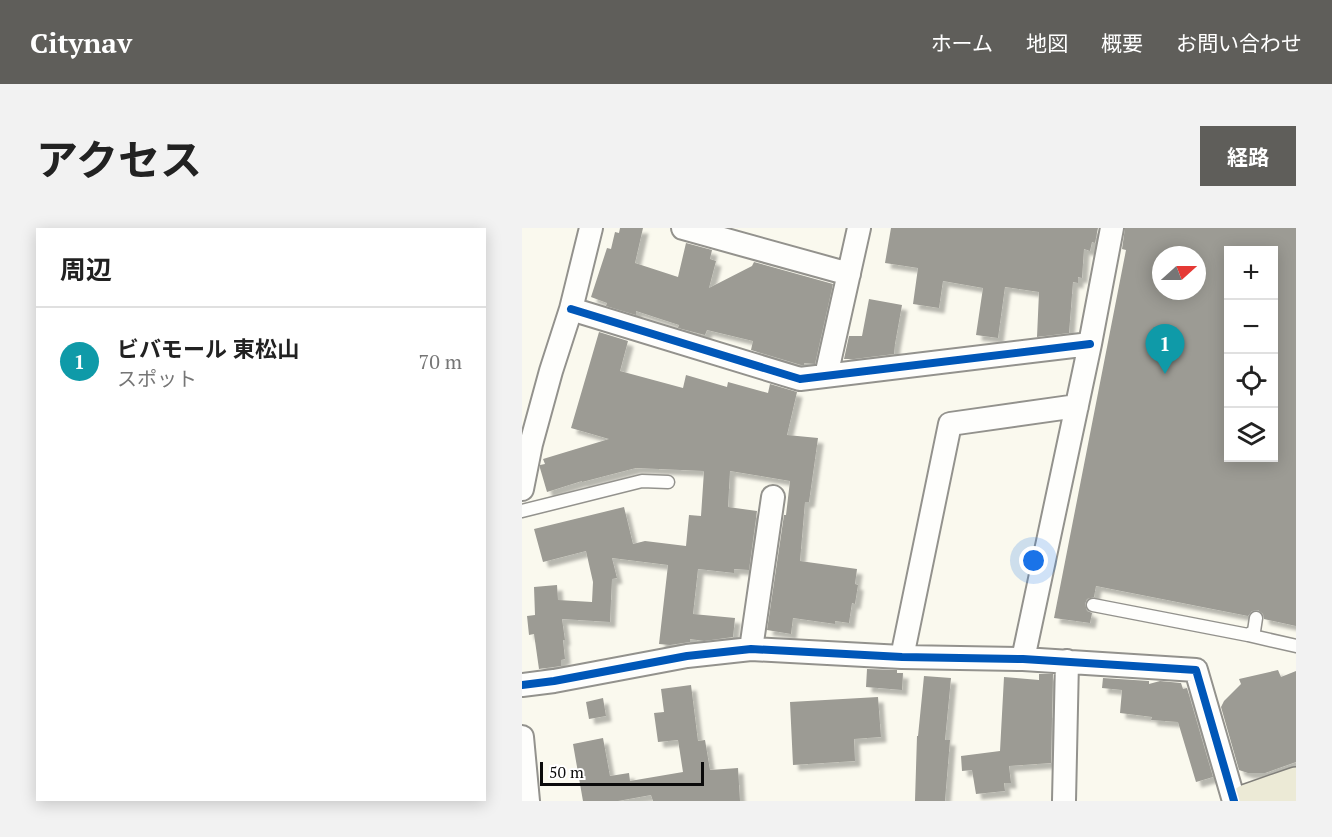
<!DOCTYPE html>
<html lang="ja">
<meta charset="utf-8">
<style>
body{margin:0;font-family:"PT Serif","Noto Sans JP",serif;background:#f2f2f2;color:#222}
.controls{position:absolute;right:18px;top:18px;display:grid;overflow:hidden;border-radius:0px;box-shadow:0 3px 15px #0003}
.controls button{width:54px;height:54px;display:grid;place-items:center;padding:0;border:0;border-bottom:2px solid #e0e0e0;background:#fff;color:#222;font:30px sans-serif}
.compass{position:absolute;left:630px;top:18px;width:54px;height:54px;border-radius:50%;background:#fff;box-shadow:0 3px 15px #0003;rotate:69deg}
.scale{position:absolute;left:18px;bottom:15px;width:164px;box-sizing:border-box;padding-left:6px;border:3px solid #0b0b0b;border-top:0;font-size:16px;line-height:21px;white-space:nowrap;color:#0b0b0b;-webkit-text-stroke:4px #fff;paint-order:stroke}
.you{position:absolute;left:512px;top:333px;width:21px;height:21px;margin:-15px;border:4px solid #fff;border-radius:50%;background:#1a73e8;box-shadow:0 0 0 9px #1a73e833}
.badge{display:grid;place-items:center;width:39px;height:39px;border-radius:50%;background:#5f5e5a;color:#fff;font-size:20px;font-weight:700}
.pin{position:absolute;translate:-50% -50px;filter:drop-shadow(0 2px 3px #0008)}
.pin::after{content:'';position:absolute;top:32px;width:21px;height:18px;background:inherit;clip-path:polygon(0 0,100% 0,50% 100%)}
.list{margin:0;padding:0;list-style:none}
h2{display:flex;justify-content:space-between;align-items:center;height:78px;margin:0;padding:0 24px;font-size:26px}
h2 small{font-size:20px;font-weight:400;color:#767676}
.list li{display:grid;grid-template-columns:39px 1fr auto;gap:18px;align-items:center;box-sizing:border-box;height:108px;padding:0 24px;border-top:2px solid #e0e0e0}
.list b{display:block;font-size:22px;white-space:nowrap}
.list p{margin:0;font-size:20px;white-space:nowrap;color:#767676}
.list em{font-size:20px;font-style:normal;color:#767676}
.icon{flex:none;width:33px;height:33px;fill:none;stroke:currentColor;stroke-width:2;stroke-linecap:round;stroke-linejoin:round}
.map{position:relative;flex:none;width:774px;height:573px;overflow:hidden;border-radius:0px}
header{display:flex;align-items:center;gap:36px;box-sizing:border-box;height:84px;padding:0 30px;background:#5f5e5a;color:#fff}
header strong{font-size:28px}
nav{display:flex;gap:33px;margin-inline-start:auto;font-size:21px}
.intro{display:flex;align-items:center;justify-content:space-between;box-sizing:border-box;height:144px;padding:0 36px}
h1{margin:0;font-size:42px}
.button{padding:15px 27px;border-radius:0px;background:#5f5e5a;color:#fff;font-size:21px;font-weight:700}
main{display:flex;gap:36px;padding:0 36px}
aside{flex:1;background:#fff;border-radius:0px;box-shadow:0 3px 15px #0003}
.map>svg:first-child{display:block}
.building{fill:#9c9b94;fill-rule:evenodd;filter:url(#shadow)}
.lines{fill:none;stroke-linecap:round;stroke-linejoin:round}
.lane-casing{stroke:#93928d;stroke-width:15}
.street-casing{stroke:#93928d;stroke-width:26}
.primary-casing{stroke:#807f7a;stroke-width:36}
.lane{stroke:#fefefc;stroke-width:12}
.street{stroke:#fefefc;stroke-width:22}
.primary{stroke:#ecead6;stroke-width:33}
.cycleway-casing{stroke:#fff;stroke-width:11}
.cycleway{stroke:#0057b8;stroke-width:8}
</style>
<header>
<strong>Citynav</strong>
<nav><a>ホーム</a><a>地図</a><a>概要</a><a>お問い合わせ</a></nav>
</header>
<div class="intro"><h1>アクセス</h1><a class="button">経路</a></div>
<main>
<aside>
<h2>周辺<small></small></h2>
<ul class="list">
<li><span class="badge" style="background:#0f9aa8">1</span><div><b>ビバモール 東松山</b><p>スポット</p></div><em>70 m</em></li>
</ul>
</aside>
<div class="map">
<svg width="774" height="573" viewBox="0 0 774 573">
<defs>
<filter id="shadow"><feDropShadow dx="5.5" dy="5.5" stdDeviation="1.5" flood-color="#0004"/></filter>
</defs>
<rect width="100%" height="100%" fill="#faf9ee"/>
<path class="building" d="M98,0H121L113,35L156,49L164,15L190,22L188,31L194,33L187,60L230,38L232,34L311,56L293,136L282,135V137H279L229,122L231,113L185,102L183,107L156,100L157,97L114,83V87L84,78L85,75L69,69L85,20L89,21L93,4L97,5Z
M369,0H576L573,15L570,14L568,23L562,21L560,50L556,49V55L551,54L547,105L515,109L517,64L483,59L476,110L454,107L461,60L421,53L417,80L391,76L396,40L363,35Z
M603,0H774V398L742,391L741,386L736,382L730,383L726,388L574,358L572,369L565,371L563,376L565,383L570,385L568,395L532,390L604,22L600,21ZM706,22H752V230H706ZM639,27H675V63H639Z
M347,71L380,77L373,116L372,126L332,131H322L327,108H340Z
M77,104L106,113L98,143L161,160L164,147L205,159L206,154L246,165L248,156L275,164L265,207L296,210L287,274H283L278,333L335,341L333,356L336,357L333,376L330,375L327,395L313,393V396L271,390L269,406L245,402L262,287H264L268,253L208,243L206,279L235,283L227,342L212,341V345L176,341L171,386L213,390L211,409L182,413L168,411V414L148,417L137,416L146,337L90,330L95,350L90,351L88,394L40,391L43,412H41L43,431L39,432V438L17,441L12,406L7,407L5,388L13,387L12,359L35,357L36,372L70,374L71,354L64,323L21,334L12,301L102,279L111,316L123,313L164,318L167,287L179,288L182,243L114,240L60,254V253L25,264L18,240V237L23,236L21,231L87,211L49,200Z
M345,441L375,442V445H381L380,462L344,459Z
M756,442L759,449L774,443V534L743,545H726L717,542L699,479L702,473L719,456L717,451Z
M517,446H531L529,535L487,538L489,555H482L483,563L454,566L450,542L440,543L439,528L478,523L482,449L517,452Z
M402,448L429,450L423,512H428L423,573H393L395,508H396Z
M581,450L627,453V456L638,453L659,455L661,461L665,460L691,549L674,554L656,494L629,492L630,489L598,485L600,462L580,460Z
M169,457L176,513L183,512L188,542L216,540L218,573H131L129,567L96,573H61L51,516L81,510L88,548L107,545L108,553L161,544L156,512L136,514L132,485L142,484L139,461Z
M356,469L359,509L332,511L333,533L271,537L268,474Z
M81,470L84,488L67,491L64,474Z"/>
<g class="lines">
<defs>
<path id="lane" d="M0,283L120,253L146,254
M571,377L726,407L732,403L734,390
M726,407L774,418"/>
<path id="street" d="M161,0L327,46
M49,81L278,151L568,116
M304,148L337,0
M0,261L9,216L29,143L49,81L69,0
M229,421L251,269
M380,429L428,196L555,178
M501,431L568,116L590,0
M0,457L32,453L165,428L229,421L380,429L501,431L674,442L712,573
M0,509L6,573
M542,573L545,433"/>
<path id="primary" d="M725,573L774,556"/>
</defs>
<use href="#lane" class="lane-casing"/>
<use href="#street" class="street-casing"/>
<use href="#primary" class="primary-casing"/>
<use href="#lane" class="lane"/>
<use href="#street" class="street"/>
<use href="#primary" class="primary"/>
<defs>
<path id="cycleway" d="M49,81L278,151L568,116
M0,457L32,453L165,428L229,421L380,429L501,431L674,442L712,573"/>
</defs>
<use href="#cycleway" class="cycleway-casing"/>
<use href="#cycleway" class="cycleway"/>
</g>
</svg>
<div class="controls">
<button>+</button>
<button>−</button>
<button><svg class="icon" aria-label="locate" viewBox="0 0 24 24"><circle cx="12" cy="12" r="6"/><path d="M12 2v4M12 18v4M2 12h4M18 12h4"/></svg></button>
<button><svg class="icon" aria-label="layers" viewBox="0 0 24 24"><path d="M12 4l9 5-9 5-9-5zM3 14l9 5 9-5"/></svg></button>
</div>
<svg class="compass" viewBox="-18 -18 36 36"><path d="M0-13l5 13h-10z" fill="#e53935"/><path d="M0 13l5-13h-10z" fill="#767676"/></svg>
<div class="scale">50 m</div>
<div class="you"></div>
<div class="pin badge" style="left:643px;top:146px;background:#0f9aa8">1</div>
</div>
</main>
